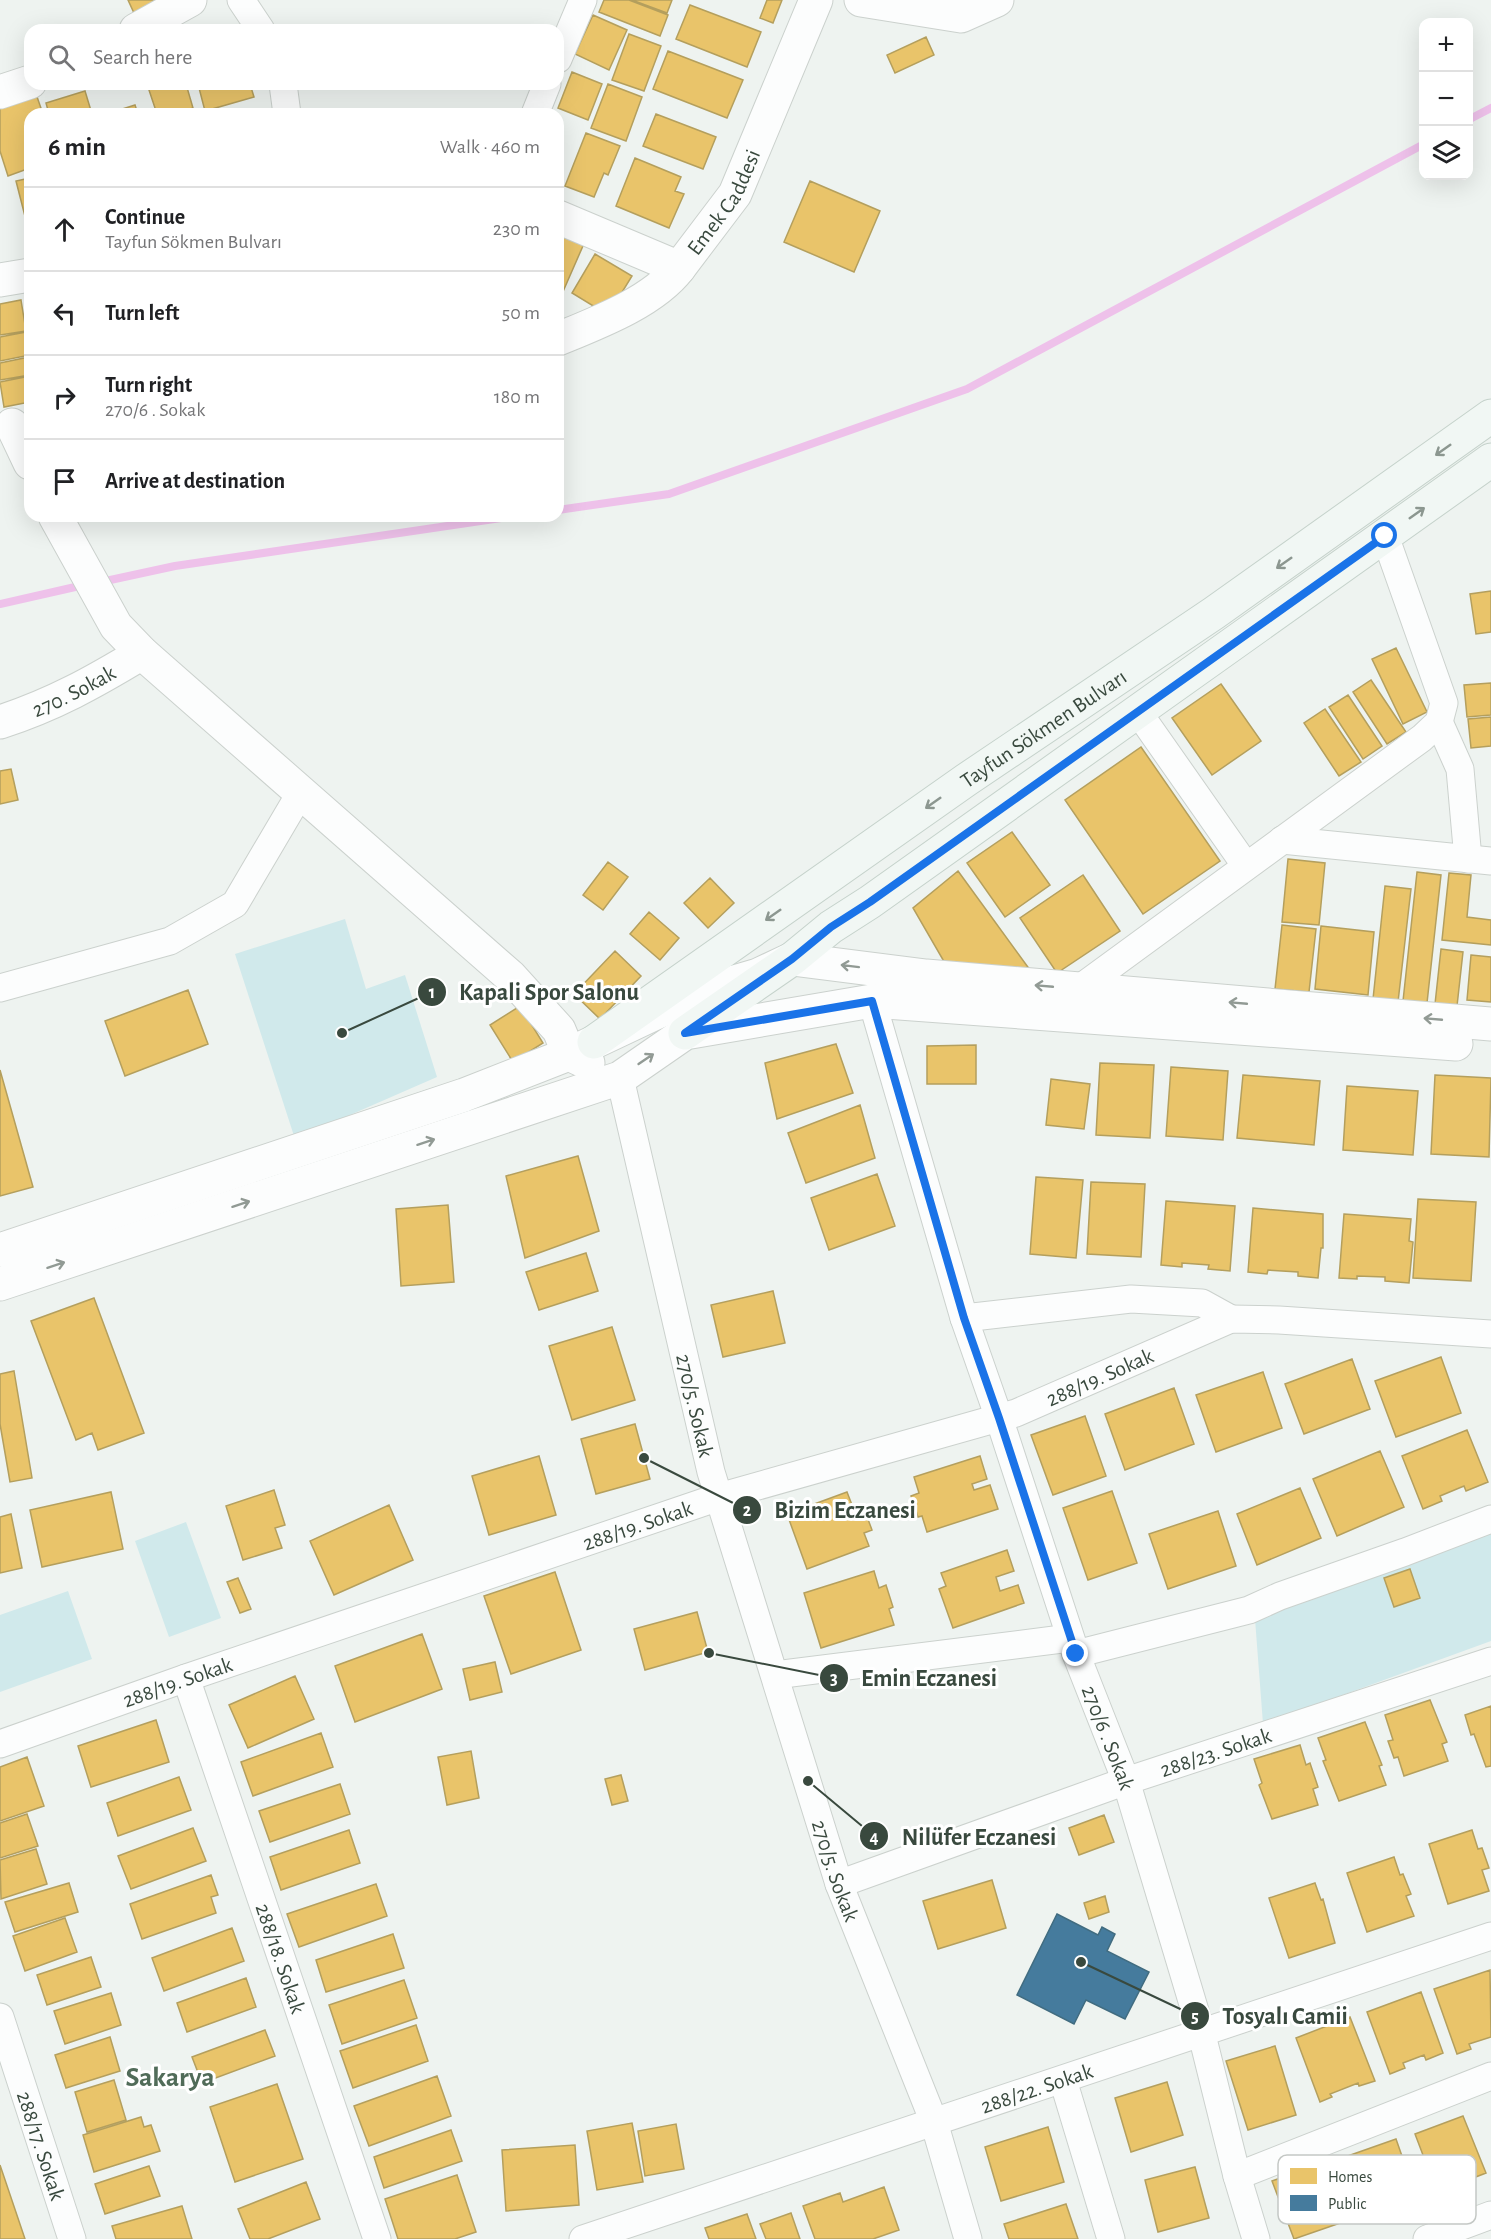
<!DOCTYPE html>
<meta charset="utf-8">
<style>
body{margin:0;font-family:"Alegreya Sans",sans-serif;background:#f6f6f6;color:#202124}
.controls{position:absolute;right:18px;top:18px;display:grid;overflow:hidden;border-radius:12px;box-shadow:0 6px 24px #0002}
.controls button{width:54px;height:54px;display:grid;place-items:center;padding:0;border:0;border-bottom:2px solid #e0e0e0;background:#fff;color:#202124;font:30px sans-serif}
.stop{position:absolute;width:18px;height:18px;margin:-14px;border:4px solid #1a73e8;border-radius:50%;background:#fff}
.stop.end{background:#1a73e8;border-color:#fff;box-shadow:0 2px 6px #0008}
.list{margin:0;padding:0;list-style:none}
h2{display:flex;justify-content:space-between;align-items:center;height:78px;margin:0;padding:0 24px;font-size:26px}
h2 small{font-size:20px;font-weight:400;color:#757577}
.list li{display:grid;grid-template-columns:39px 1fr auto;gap:18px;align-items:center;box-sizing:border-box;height:84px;padding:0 24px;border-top:2px solid #e0e0e0}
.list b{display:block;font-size:22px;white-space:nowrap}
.list p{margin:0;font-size:20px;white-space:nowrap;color:#757577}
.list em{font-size:20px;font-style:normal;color:#757577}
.icon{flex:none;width:33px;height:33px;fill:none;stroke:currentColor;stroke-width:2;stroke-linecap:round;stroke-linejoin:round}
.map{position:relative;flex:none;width:1491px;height:2239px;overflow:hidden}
.search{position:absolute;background:#fff;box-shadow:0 6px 24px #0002;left:24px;top:24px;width:540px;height:66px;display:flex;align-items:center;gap:15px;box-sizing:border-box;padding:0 21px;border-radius:18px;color:#757577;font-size:22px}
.panel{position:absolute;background:#fff;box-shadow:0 6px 24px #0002;left:24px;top:108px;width:540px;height:414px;border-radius:18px}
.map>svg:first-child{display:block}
.green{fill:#d0e9eb}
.homes{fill:#e9c46a;stroke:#b49f5d;stroke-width:1.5}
.public{fill:#457b9d;stroke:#416c80;stroke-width:1.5}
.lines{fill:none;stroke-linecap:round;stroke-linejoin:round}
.stream{stroke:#eec1ea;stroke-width:8}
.minor-casing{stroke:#cbd1cd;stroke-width:29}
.tertiary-casing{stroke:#cbd1cd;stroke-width:35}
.secondary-casing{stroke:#c5d2cb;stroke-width:35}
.minor{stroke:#fcfdfd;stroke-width:27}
.tertiary{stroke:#fcfdfd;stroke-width:33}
.secondary{stroke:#f1f7f4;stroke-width:33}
.oneway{stroke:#8c9790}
.oneway2{stroke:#919a94}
.route{stroke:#1a73e8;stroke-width:8}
.labels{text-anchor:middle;stroke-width:6;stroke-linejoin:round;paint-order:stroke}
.street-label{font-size:22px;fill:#39493e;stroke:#fff}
.district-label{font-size:28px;font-weight:bold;fill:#516c59;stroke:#fff}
.key{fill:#fff;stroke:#c4c8c5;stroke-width:1.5}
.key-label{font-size:16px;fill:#39493e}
.leader{fill:none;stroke:#39493e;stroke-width:2}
.callout-dot{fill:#39493e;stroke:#fff;stroke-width:2}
.mark-label{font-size:18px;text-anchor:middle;font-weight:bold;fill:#fff}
.callout-label{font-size:24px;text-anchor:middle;font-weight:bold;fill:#39493e;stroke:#fff;stroke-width:6;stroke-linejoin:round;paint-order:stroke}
</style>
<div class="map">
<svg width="1491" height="2239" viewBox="0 0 1491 2239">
<rect width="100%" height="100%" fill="#eef3f0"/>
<path class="green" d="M345,919L366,989L405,975L437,1077L295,1139L235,954Z
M186,1522L221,1618L169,1637L135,1541Z
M1491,1534V1641L1263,1724L1255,1619Z
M68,1591L92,1659L0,1692V1615Z"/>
<path class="homes" d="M128,0H163L134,13Z
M604,0H629L668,15L660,36L599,12Z
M632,0H672L667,13Z
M767,0H782L773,23L760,18Z
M690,5L761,32L747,67L676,39Z
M593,15L627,30L609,70L575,54Z
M629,34L661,46L644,91L612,80Z
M926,37L934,55L895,73L887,55Z
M668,51L743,80L727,118L653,89Z
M572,72L602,84L588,120L558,108Z
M147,84H186L193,108L174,114H157Z
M198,84H250L254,97L205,111Z
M608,84L642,97L626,141L591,128Z
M35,91L43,114H30V168L8,176L0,151V103Z
M85,91L92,114H49L46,103Z
M135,105L138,114H117L116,111Z
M656,114L716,137L703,169L643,146Z
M586,133L620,146L608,175L604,173L594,197L565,186Z
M635,158L681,177L675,191L684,194L669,228L616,206Z
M30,178V232H29L16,181Z
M810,181L880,211L854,272L784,242Z
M558,226L586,239L558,303Z
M595,254L632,276L608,315L572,293Z
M21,300L26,331L0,335V304Z
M26,332L30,355L0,361V337Z
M29,357L30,375L0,380V363Z
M30,376V402L4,407L0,382Z
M1491,591V632L1476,634L1470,594Z
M1396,648L1427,712L1403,724L1372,659Z
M1371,680L1406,732L1387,744L1353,692Z
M1491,683V715L1467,717L1464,685Z
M1221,684L1261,741L1212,775L1172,718Z
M1348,695L1382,746L1363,759L1329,707Z
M1325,709L1361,762L1339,776L1304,723Z
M1491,717V746L1471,748L1468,719Z
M1141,747L1220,861L1143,914L1065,800Z
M11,769L18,800L0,804V771Z
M1012,832L1050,885L1005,917L967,863Z
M1288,859L1325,863L1319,925L1282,922Z
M608,862L628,877L603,910L583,895Z
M958,871L1030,970L946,965L913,908Z
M1417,872L1441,875L1427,1003L1403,1001Z
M1449,873L1471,875L1467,917L1491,920V945L1442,940Z
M1083,875L1120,931L1057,973L1020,918Z
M710,878L734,903L708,928L684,903Z
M1385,886L1411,889L1398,1002L1373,999Z
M649,912L679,938L660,960L630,934Z
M1282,925L1316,929L1309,992L1275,989Z
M1321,926L1374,932L1368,995L1315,989Z
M1441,949L1463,952L1457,1006L1435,1004Z
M615,951L641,976L600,1019L574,994Z
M1471,955L1491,957V1002L1467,1000Z
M188,990L208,1044L125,1076L105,1021Z
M520,1006L543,1043L513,1062L490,1025Z
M836,1044L853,1093L777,1119L765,1063Z
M976,1045V1084H927V1046Z
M1100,1063L1154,1065L1150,1138L1096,1135Z
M1171,1067L1228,1071L1223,1140L1166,1136Z
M0,1070L33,1187L0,1196Z
M1243,1075L1320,1081L1314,1145L1237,1138Z
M1435,1075L1491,1078L1489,1157L1431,1154Z
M1051,1079L1090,1084L1084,1129L1046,1125Z
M1347,1086L1418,1091L1413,1155L1343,1150Z
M860,1105L875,1158L806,1183L788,1133Z
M578,1156L599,1231L525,1258L506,1176Z
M877,1174L895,1226L829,1250L811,1198Z
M1036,1177L1083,1180L1076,1258L1030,1254Z
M1091,1182L1145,1184L1141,1257L1087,1254Z
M1418,1199L1476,1202L1471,1281L1413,1278Z
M1166,1201L1235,1206L1230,1271L1208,1269L1209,1265L1182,1263V1267L1161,1265Z
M448,1205L454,1282L401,1286L396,1209Z
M1253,1208L1323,1214V1248H1321L1318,1278L1298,1276V1272L1268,1270L1267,1274L1248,1272Z
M1344,1214L1411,1219L1409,1241L1413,1242L1409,1283L1385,1281V1277L1357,1276V1279L1339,1278Z
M586,1253L598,1291L539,1310L526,1272Z
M773,1291L785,1343L723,1357L711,1305Z
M94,1298L144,1433L98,1450L92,1433L76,1440L31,1321Z
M612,1327L635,1400L572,1420L549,1346Z
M1441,1357L1461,1413L1396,1437L1375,1381Z
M1352,1359L1370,1409L1304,1434L1285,1384Z
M14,1371L32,1478L10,1482L0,1424V1374Z
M1263,1372L1282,1428L1216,1452L1196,1395Z
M1174,1388L1194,1444L1125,1470L1105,1414Z
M1085,1416L1106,1476L1053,1495L1031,1435Z
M635,1424L650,1479L596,1494L581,1439Z
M1467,1430L1488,1482L1466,1491L1464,1486L1440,1496L1442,1501L1423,1509L1402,1456Z
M1380,1451L1404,1507L1337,1536L1313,1479Z
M539,1456L556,1515L489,1535L472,1476Z
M980,1456L987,1479L972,1484L974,1490L990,1485L998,1509L927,1532L922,1516L918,1517L911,1496L919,1493L914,1477Z
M1300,1488L1321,1538L1257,1565L1237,1514Z
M274,1490L285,1525L275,1528L282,1548L243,1560L226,1506Z
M1112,1491L1137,1563L1088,1580L1063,1508Z
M111,1492L123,1549L42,1567L30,1510Z
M847,1492L854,1510L863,1506L872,1530L864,1533L869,1546L807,1569L787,1514Z
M389,1505L413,1560L334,1595L310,1541Z
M1218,1511L1236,1566L1168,1589L1149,1534Z
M11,1514L22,1568L0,1573V1517Z
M1007,1550L1014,1571L996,1577L1000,1591L1018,1585L1024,1603L953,1628L939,1589L946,1586L941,1573Z
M1410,1569L1420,1598L1394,1607L1384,1578Z
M874,1571L879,1588L886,1585L893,1607L889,1609L894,1625L821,1648L804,1593Z
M555,1572L581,1650L511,1674L484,1596Z
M238,1578L251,1609L240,1613L227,1582Z
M697,1612L708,1652L645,1670L634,1629Z
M422,1634L442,1689L355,1722L335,1666Z
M495,1662L502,1692L470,1700L463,1669Z
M295,1676L314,1719L248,1748L229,1705Z
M1430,1700L1447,1742L1442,1744L1448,1761L1404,1776L1398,1757L1394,1758L1388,1741L1393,1740L1385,1715Z
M1491,1706V1766L1486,1767L1474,1734L1471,1735L1465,1715Z
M156,1720L169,1762L91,1787L78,1746Z
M1365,1722L1382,1765L1379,1766L1386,1785L1339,1801L1323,1761L1326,1760L1318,1738Z
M321,1733L333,1767L253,1796L241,1762Z
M1300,1745L1306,1765L1310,1763L1318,1787L1313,1789L1318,1805L1272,1819L1259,1785L1262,1783L1254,1759Z
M471,1751L479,1798L447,1805L438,1757Z
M27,1757L44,1806L0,1821V1767Z
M621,1775L628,1801L612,1805L605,1779Z
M179,1777L191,1810L118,1836L107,1803Z
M340,1784L350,1814L270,1842L259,1811Z
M27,1814L38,1846L0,1858V1823Z
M1104,1815L1114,1842L1079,1855L1069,1828Z
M193,1828L206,1861L131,1889L118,1856Z
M349,1830L360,1863L281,1890L270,1857Z
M1472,1830L1478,1849L1482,1848L1489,1868L1482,1870L1489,1891L1448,1904L1429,1844Z
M36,1849L47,1884L1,1899L0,1860Z
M1394,1857L1400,1875L1403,1874L1411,1894L1406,1896L1414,1916L1367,1932L1347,1873Z
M211,1875L218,1895L211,1897L216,1913L142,1939L130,1904Z
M992,1880L1006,1928L938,1949L923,1901Z
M69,1883L78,1912L15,1932L5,1902Z
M1315,1883L1321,1900L1323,1899L1335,1943L1289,1958L1269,1898Z
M376,1884L387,1916L299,1947L287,1914Z
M1105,1896L1109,1912L1089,1919L1084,1903Z
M65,1918L77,1952L25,1971L13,1936Z
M232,1928L244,1961L164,1991L152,1958Z
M393,1934L404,1968L326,1992L316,1960Z
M91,1957L101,1987L47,2005L37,1975Z
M1490,1970L1491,2037L1469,2044L1471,2049L1457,2054L1434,1989Z
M246,1978L256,2007L187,2032L177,2003Z
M404,1980L417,2018L342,2044L329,2005Z
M1421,1992L1443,2053L1426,2060L1424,2055L1403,2063L1405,2068L1390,2074L1367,2012Z
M111,1993L121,2025L65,2044L54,2011Z
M1350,2017L1375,2081L1359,2086L1358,2083L1330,2094L1332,2097L1320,2102L1296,2038Z
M416,2025L428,2061L353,2088L340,2051Z
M265,2030L275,2056L202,2083L192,2057Z
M110,2037L120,2071L66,2088L55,2055Z
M1275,2046L1296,2115L1248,2130L1226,2061Z
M437,2076L451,2116L369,2146L354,2106Z
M114,2080L126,2120L87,2132L75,2092Z
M1167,2082L1183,2135L1131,2152L1115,2098Z
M277,2084L303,2159L235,2182L210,2107Z
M1463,2116L1486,2173L1437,2192L1415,2134Z
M141,2117L144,2127L151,2125L160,2151L94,2172L83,2135Z
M632,2123L643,2182L597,2190L587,2131Z
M676,2124L684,2169L645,2176L638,2131Z
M1048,2127L1064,2182L1001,2201L985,2147Z
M451,2130L462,2161L384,2188L374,2157Z
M1396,2139L1416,2196L1362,2214L1342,2158Z
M575,2145L579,2205L506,2211L502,2150Z
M1325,2162L1346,2221L1294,2239L1272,2181Z
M0,2165L25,2239H0Z
M149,2166L160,2196L105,2214L95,2184Z
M1195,2167L1209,2218L1158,2232L1145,2180Z
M457,2175L476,2232L455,2239H398L385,2199Z
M306,2182L320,2219L268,2239H250L238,2209Z
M884,2187L899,2230L873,2239H815L803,2206L840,2193L843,2202Z
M1066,2204L1078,2239H1009L1004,2224Z
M182,2206L192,2239H116L112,2226Z
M791,2213L800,2239H766L760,2224Z
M747,2214L756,2239H709L705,2228Z"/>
<path class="public" d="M1057,1914L1098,1935L1102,1927L1115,1934L1107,1951L1149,1972L1125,2019L1086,2000L1074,2024L1017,1995Z"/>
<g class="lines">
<path class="stream" d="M1468,120L1491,108
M558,510L669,494L967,389L1424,144
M101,582L175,566L515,516
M0,604L84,585"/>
<defs>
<g id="minor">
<path d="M241,0L261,30"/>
<path d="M558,59L583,0"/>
<path d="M283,84L287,114"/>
<path d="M535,114L547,84"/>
<path d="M1138,712L1246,866"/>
<path d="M1439,722L1460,769L1468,859"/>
<path d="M1282,840L1491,861"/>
<path d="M0,988L170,941L235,904L301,792"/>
<path d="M1079,989L1422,738L1439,722L1444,703L1385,536"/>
<path id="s1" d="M872,1001L964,1318L999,1418L1076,1654L1126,1781L1201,2031L1237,2176L1256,2239"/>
<path id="s2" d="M620,1078L711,1472L839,1884L934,2122L968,2239"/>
<path d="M964,1318L1131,1299L1202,1303L1231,1319"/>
<path d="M1076,1654L1249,1610L1280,1596L1405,1552L1491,1519"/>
<path d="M775,1675L1070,1638"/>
<path id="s3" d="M186,1678L377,2239"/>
<path id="s4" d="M0,1744L186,1678L719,1497L1016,1413L1231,1319L1279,1320L1491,1334"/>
<path id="s5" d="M839,1884L1126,1781L1491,1661"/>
<path id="s6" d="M0,2017L72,2239"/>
<path d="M1063,2080L1111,2239"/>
<path d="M1237,2176L1491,2076"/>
<path id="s7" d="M583,2239L1491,1936"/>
<path d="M1427,2239L1491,2215"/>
</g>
<g id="tertiary">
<path d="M861,0L961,16L997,0"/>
<path d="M136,30L190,0"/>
<path d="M0,92L30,82"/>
<path d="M558,217L679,268"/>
<path d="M0,280L30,275"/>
<path id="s8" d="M558,339C597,323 653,302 679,268L735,194L816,0"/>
<path d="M12,425L30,463"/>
<path d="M55,516L116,626L142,653L511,977L559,1030L569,1054L588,1063"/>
<path id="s9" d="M0,722C53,705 94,682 142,653"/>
<path d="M0,1250L464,1095L569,1054L700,992L758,975L792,959L926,976L1491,1024"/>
<path d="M0,1284L620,1078L685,1033L872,1001L1456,1044"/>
</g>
<g id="secondary">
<path d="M685,1033L792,959L831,927L870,902L1491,460"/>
<path id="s10" d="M594,1042L966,780L1214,613L1491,416"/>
</g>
</defs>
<use href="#minor" class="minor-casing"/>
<use href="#tertiary" class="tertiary-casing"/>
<use href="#secondary" class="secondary-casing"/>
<use href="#minor" class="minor"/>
<use href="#tertiary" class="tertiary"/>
<use href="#secondary" class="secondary"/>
</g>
<defs><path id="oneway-shaft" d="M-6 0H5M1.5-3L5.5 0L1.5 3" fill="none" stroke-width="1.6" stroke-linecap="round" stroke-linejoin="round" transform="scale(1.5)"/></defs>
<g class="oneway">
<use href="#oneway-shaft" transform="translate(1443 450) rotate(145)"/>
<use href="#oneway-shaft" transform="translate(1417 513) rotate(-35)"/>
<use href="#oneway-shaft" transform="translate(1284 563) rotate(145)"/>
<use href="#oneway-shaft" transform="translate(933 803) rotate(145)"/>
<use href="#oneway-shaft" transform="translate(773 915) rotate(145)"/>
</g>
<g class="oneway2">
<use href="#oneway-shaft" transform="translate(850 966) rotate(-173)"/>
<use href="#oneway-shaft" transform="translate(1044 986) rotate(-175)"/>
<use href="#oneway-shaft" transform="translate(1238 1003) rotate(-175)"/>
<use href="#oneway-shaft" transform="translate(1433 1019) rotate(-175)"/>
<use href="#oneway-shaft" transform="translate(646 1059) rotate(-34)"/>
<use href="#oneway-shaft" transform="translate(426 1142) rotate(-18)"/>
<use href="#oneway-shaft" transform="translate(241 1204) rotate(-18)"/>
<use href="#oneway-shaft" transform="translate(56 1265) rotate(-18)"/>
</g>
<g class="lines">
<path class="route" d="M1076,1654L999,1418L964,1318L872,1001L685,1033L792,959L831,927L870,902L1385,536"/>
</g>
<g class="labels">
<g class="street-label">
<text dy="8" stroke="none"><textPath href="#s8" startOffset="222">Emek Caddesi</textPath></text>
<text dy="8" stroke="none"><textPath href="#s9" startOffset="80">270. Sokak</textPath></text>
<text dy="8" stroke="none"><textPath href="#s10" startOffset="548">Tayfun Sökmen Bulvarı</textPath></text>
<text dy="8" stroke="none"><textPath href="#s4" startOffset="1160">288/19. Sokak</textPath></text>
<text dy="8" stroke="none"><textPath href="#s2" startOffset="336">270/5. Sokak</textPath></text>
<text dy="8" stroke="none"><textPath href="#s4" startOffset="674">288/19. Sokak</textPath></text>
<text dy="8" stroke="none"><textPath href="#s4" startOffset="188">288/19. Sokak</textPath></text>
<text dy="8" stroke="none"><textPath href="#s1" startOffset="774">270/6 . Sokak</textPath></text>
<text dy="8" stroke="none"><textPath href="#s5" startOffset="399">288/23. Sokak</textPath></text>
<text dy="8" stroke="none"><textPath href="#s2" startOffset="822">270/5. Sokak</textPath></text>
<text dy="8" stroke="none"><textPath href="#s3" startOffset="296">288/18. Sokak</textPath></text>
<text dy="8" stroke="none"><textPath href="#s7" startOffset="478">288/22. Sokak</textPath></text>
<text dy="8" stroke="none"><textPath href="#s6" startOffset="135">288/17. Sokak</textPath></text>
</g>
<g class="district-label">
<text x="170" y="2086">Sakarya</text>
</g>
</g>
<rect x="1278" y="2155" width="198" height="69" rx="9" class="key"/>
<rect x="1290" y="2168" width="27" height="16" fill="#e9c46a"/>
<rect x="1290" y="2195" width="27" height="16" fill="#457b9d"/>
<g class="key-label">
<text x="1328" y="2182">Homes</text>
<text x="1328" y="2209">Public</text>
</g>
<path class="leader" d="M342 1033L432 992M644 1458L747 1510M709 1653L834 1678M808 1781L874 1836M1081 1962L1195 2016"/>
<g class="callout-dot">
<circle cx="342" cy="1033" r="6"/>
<circle cx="644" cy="1458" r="6"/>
<circle cx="709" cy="1653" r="6"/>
<circle cx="808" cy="1781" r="6"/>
<circle cx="1081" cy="1962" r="6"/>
<circle cx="432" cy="992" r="15"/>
<circle cx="747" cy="1510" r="15"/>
<circle cx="834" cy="1678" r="15"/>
<circle cx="874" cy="1836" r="15"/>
<circle cx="1195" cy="2016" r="15"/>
</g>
<g class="mark-label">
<text x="432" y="998">1</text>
<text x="747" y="1516">2</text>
<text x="834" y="1684">3</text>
<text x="874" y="1843">4</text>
<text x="1195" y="2022">5</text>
</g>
<g class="callout-label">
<text x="549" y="1000">Kapali Spor Salonu</text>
<text x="845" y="1518">Bizim Eczanesi</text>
<text x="929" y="1686">Emin Eczanesi</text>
<text x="979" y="1845">Nilüfer Eczanesi</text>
<text x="1285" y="2024">Tosyalı Camii</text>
</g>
</svg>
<div class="controls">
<button>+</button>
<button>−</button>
<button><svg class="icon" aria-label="layers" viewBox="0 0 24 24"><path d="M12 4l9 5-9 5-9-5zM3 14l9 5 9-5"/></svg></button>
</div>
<div class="stop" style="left:1385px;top:536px"></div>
<div class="stop end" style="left:1076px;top:1654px"></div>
<div class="search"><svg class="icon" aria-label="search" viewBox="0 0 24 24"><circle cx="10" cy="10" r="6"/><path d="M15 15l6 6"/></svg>Search here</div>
<section class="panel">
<h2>6 min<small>Walk · 460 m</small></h2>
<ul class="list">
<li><svg class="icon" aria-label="ahead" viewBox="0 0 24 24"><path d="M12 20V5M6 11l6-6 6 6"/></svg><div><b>Continue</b><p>Tayfun Sökmen Bulvarı</p></div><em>230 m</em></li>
<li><svg class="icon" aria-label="left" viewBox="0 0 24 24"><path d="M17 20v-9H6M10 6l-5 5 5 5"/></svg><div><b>Turn left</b></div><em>50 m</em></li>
<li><svg class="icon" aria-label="right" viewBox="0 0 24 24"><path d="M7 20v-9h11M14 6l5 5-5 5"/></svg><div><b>Turn right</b><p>270/6 . Sokak</p></div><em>180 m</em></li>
<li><svg class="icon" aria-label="arrive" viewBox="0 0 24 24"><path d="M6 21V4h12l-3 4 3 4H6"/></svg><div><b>Arrive at destination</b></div></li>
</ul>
</section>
</div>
